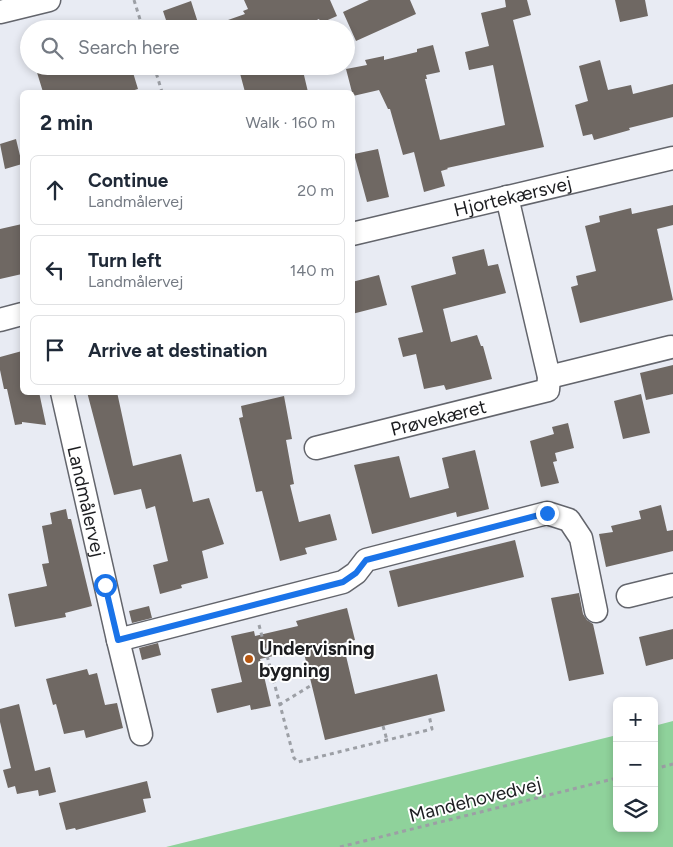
<!DOCTYPE html>
<meta charset="utf-8">
<style>
body{margin:0;font-family:Figtree,sans-serif;background:#f2f2f3;color:#1f2937}
.controls{position:absolute;right:15px;bottom:15px;display:grid;overflow:hidden;border-radius:8px;box-shadow:0 2px 8px #0003}
.controls button{width:45px;height:45px;display:grid;place-items:center;padding:0;border:0;border-bottom:1px solid #e0e1e3;background:#fff;color:#1f2937;font:25px sans-serif}
.stop{position:absolute;width:15px;height:15px;margin:-11px;border:4px solid #1a73e8;border-radius:50%;background:#fff}
.stop.end{background:#1a73e8;border-color:#fff;box-shadow:0 1px 5px #0008}
.list{margin:0;padding:0;list-style:none}
h2{display:flex;justify-content:space-between;align-items:center;height:65px;margin:0;padding:0 20px;font-size:21px}
h2 small{font-size:16px;font-weight:400;color:#747a83}
.list li{display:grid;grid-template-columns:32px 1fr auto;gap:15px;align-items:center;box-sizing:border-box;height:70px;margin:0 10px 10px;padding:0 10px;border:1px solid #e0e1e3;border-radius:8px}
.list b{display:block;font-size:19px;white-space:nowrap}
.list p{margin:0;font-size:16px;white-space:nowrap;color:#747a83}
.list em{font-size:16px;font-style:normal;color:#747a83}
.icon{flex:none;width:28px;height:28px;fill:none;stroke:currentColor;stroke-width:2;stroke-linecap:round;stroke-linejoin:round}
.map{position:relative;flex:none;width:673px;height:847px;overflow:hidden}
.search{position:absolute;background:#fff;box-shadow:0 2px 8px #0003;left:20px;top:20px;width:335px;height:55px;display:flex;align-items:center;gap:12px;box-sizing:border-box;padding:0 18px;border-radius:28px;color:#747a83;font-size:19px}
.panel{position:absolute;background:#fff;box-shadow:0 2px 8px #0003;left:20px;top:90px;width:335px;height:305px;border-radius:8px}
.map>svg:first-child{display:block}
.green{fill:#8fd29b}
.building{fill:#6f6863}
.lines{fill:none;stroke-linecap:round;stroke-linejoin:round}
.minor-casing{stroke:#63656c;stroke-width:25}
.path{stroke:#9c9fa5;stroke-width:3;stroke-dasharray:4 4;stroke-linecap:butt}
.minor{stroke:#fff;stroke-width:22}
.route{stroke:#1a73e8;stroke-width:6}
.poi-dot{fill:#b75812;stroke:#fff;stroke-width:2}
.labels{text-anchor:middle;stroke-width:4;stroke-linejoin:round;paint-order:stroke}
.street-label{font-size:19px;fill:#1c1d20;stroke:#fff}
.poi-label{font-size:19px;font-weight:bold;fill:#1c1d20;stroke:#fff;text-anchor:start}
</style>
<div class="map">
<svg width="673" height="847" viewBox="0 0 673 847">
<rect width="100%" height="100%" fill="#e8ebf3"/>
<path class="green" d="M673,721V847H166L617,735V828H654V726Z"/>
<path class="building" d="M244,0H330L337,16L321,23L319,19L298,29H211V26L245,14L243,11L248,9Z
M369,0H410L416,14L356,41L343,12Z
M505,0H527L531,15L513,20L544,147L447,168L448,169L441,171L445,186L424,192L414,152L403,155L390,109H388L379,90L353,96L346,69L367,65L365,60L384,56V60L417,52V49L433,45L440,72L426,75L427,79H425L440,140L505,125L493,65L469,70L465,52L489,46L481,13L506,7Z
M615,0H645L648,16L620,22Z
M191,1L200,29H169L163,11Z
M600,60L608,90L631,85L633,94L673,84V117L629,128L630,130L594,140L592,134L583,136L575,105L588,101L579,66Z
M35,66H66L68,72L87,66H131L138,89L128,92H43Z
M238,66H297L298,72L303,71L308,92H245Z
M16,139L22,164L5,169L0,144Z
M378,149L389,197L367,202L354,154Z
M673,205V225L657,229L673,300L580,323L571,287L578,285L576,276L596,271L585,226L600,222L599,216L631,208L632,214Z
M22,224V274L0,279V229Z
M484,249L488,266L498,264L506,293L443,309L451,342L477,335L481,346H483L492,379L446,390L444,385L424,389L416,354L403,357L398,338L423,332L411,286L456,274L452,257Z
M379,275L387,305L352,314V282Z
M22,351V392H39L46,425L22,422V424L15,425L7,389H4L0,370V357Z
M673,365V394L646,400L640,373Z
M87,392H117L133,466L181,454L193,502L209,498L224,544L202,551L208,578L181,585L182,588L160,594L153,565L168,561L155,506L146,509L141,489L114,495Z
M641,394L650,433L623,439L614,401Z
M284,396L292,439L286,440L294,484L290,485L299,522L330,514L337,540L305,548L307,554L280,561L262,491L256,492L239,418L243,417L241,406Z
M568,423L574,448L555,453L557,461L553,462L559,483L541,487L530,441L554,434L552,427Z
M475,450L489,509L457,517L456,512L372,534L354,465L399,456L410,498L449,488L442,458Z
M661,505L667,531L673,530V551L606,567L599,534L613,532L611,526L641,519L639,511Z
M66,509L68,519H71L92,606L65,613L66,617L15,627L8,594L47,586L42,564L49,563L42,526L52,524L50,513Z
M515,540L524,577L398,607L389,571Z
M579,593L583,614L587,620L593,624L604,674L569,681L551,598Z
M149,606L152,618L132,623L129,611Z
M347,608L355,640L343,643L355,694L437,674L445,711L325,740L303,649L260,659L271,706L251,710L250,705L217,713L211,689L242,682L231,636L254,631L255,636L298,626L296,621Z
M673,629V659L646,666L639,637Z
M158,643L161,655L142,660L139,648Z
M87,669L89,675L97,673L105,705L117,703L123,728L86,738L84,730L64,734L56,704L53,705L46,679Z
M19,704L35,771L50,767L56,792L39,796L38,790L17,794L15,786L8,788L3,770L11,768L0,722V709Z
M147,781L151,798L143,799L146,812L76,830L75,828L66,830L59,803Z"/>
<g class="lines">
<defs>
<g id="minor">
<path d="M0,12L49,0"/>
<path id="s1" d="M352,234L673,158"/>
<path d="M0,320L22,314"/>
<path d="M549,377L671,347"/>
<path id="s2" d="M62,392L118,640L343,582L356,573L366,560L547,513L569,520L581,538L596,611"/>
<path id="s3" d="M316,448L548,390L549,377L507,197"/>
<path d="M628,596L673,585"/>
<path d="M118,640L141,734"/>
</g>
</defs>
<use href="#minor" class="minor-casing"/>
<path class="path" d="M134,0L143,29
M154,66L162,92
M259,625L294,758L298,762L432,729L429,715
M279,705L310,686
M383,726L387,740
M654,769L673,764
M340,847L617,778"/>
<use href="#minor" class="minor"/>
</g>
<g class="lines">
<path class="route" d="M105,585L118,640L343,582L356,573L366,560L547,513"/>
</g>
<circle class="poi-dot" cx="249" cy="659" r="5"/>
<g class="labels">
<g class="street-label">
<text dy="7" stroke="none"><textPath href="#s1" startOffset="165">Hjortekærsvej</textPath></text>
<text dy="7" stroke="none"><textPath href="#s3" startOffset="126">Prøvekæret</textPath></text>
<text dy="7" stroke="none"><textPath href="#s2" startOffset="112">Landmålervej</textPath></text>
<text transform="translate(475 799) rotate(-14)" y="7">Mandehovedvej</text>
</g>
<g class="poi-label">
<text x="259" y="655">Undervisning<tspan x="259" dy="22">bygning</tspan></text>
</g>
</g>
</svg>
<div class="controls">
<button>+</button>
<button>−</button>
<button><svg class="icon" aria-label="layers" viewBox="0 0 24 24"><path d="M12 4l9 5-9 5-9-5zM3 14l9 5 9-5"/></svg></button>
</div>
<div class="stop" style="left:105px;top:585px"></div>
<div class="stop end" style="left:547px;top:513px"></div>
<div class="search"><svg class="icon" aria-label="search" viewBox="0 0 24 24"><circle cx="10" cy="10" r="6"/><path d="M15 15l6 6"/></svg>Search here</div>
<section class="panel">
<h2>2 min<small>Walk · 160 m</small></h2>
<ul class="list">
<li><svg class="icon" aria-label="ahead" viewBox="0 0 24 24"><path d="M12 20V5M6 11l6-6 6 6"/></svg><div><b>Continue</b><p>Landmålervej</p></div><em>20 m</em></li>
<li><svg class="icon" aria-label="left" viewBox="0 0 24 24"><path d="M17 20v-9H6M10 6l-5 5 5 5"/></svg><div><b>Turn left</b><p>Landmålervej</p></div><em>140 m</em></li>
<li><svg class="icon" aria-label="arrive" viewBox="0 0 24 24"><path d="M6 21V4h12l-3 4 3 4H6"/></svg><div><b>Arrive at destination</b></div></li>
</ul>
</section>
</div>
